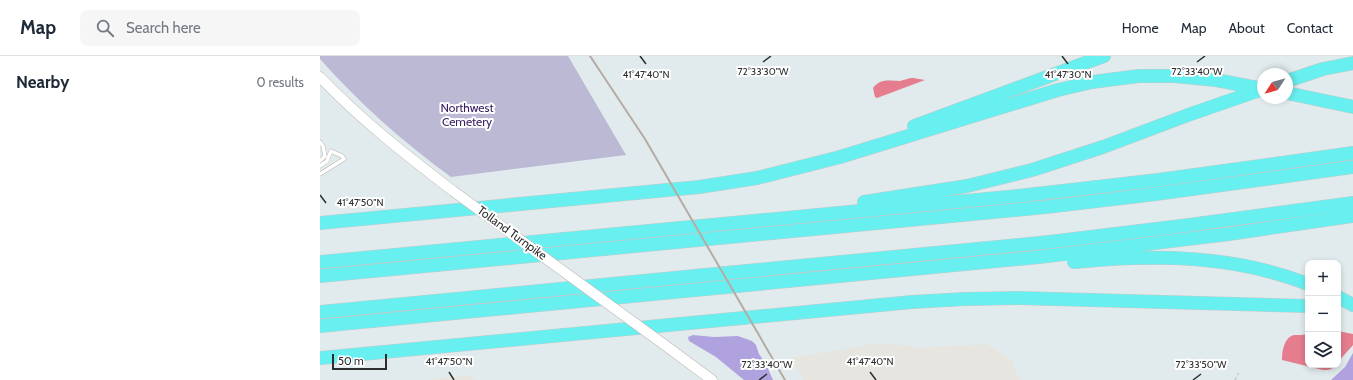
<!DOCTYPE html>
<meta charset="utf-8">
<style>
body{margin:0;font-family:Cabin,sans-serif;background:#f6f6f7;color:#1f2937}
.controls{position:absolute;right:12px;bottom:12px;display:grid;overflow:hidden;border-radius:8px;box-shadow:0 2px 6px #0003}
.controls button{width:36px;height:36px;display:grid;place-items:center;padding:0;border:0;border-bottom:1px solid #e0e1e3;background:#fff;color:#1f2937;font:20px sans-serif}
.compass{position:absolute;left:937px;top:12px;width:36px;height:36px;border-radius:50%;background:#fff;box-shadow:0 2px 6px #0003;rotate:234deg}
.scale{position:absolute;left:12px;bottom:10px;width:55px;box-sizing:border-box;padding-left:4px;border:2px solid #2d2d2d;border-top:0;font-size:11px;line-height:14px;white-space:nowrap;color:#2d2d2d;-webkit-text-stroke:3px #fff;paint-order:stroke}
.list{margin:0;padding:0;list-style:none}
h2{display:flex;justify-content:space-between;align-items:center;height:52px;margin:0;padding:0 16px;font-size:17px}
h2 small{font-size:13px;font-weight:400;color:#747a83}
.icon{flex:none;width:22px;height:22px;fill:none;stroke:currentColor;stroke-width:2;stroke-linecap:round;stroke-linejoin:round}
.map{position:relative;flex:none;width:1033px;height:324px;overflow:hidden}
header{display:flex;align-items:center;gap:24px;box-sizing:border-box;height:56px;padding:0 20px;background:#fff;border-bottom:1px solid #e0e1e3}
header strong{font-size:19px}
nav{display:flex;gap:22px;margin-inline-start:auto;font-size:14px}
.search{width:280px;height:36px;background:#f6f6f7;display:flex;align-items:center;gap:10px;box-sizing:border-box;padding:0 14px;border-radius:8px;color:#747a83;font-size:15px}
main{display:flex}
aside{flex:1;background:#fff}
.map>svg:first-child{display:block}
.industrial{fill:#e6e5e0}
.green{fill:#b0a2de}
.cemetery{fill:#bcb9d5}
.water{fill:#e57d8e}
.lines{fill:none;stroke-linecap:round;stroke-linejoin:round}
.service-casing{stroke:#bcb5b1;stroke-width:4.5}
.secondary-casing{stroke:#bcb5b1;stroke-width:11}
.motorway-casing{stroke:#c8c8c8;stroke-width:14}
.path{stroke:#c8c8c8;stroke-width:1.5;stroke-dasharray:3 2;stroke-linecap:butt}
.service{stroke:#fff;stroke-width:3.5}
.secondary{stroke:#fff;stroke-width:10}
.motorway{stroke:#68f0f1;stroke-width:13}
.rail{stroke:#b5aba3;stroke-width:2}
.secondary-bridge-casing{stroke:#bcb5b1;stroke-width:11;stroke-linecap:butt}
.secondary-bridge{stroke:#fff;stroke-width:10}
.ticks{fill:none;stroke:#2d2d2d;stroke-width:1.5}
.labels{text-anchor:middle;stroke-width:4;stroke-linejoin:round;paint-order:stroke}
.park-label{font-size:12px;fill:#3a2165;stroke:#fff}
.street-label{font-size:12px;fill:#2d2d2d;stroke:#fff}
.ticks-label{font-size:10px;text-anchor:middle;fill:#2d2d2d;stroke:#fff;stroke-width:4;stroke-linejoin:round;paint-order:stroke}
</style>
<header>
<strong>Map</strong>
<div class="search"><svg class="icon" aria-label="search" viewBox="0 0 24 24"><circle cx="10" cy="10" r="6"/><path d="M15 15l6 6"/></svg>Search here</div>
<nav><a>Home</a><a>Map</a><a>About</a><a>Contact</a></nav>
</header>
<main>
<aside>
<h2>Nearby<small>0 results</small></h2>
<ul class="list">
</ul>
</aside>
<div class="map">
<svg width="1033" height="324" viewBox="0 0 1033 324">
<rect width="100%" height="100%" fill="#e1ebed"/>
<path class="industrial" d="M553,288L586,289L595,292L667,288L692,304L696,319L702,324H483L471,302Z
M149,319L156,324H108Z"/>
<path class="green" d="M373,279L394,281L418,280L432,285L436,289L439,298L446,308L453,324H424L396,301L369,285L368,281Z
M1033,297V324H1011L1025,311Z"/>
<path class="cemetery" d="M0,0H248L306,99L131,121C83,86 39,47 0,3Z"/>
<path class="water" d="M593,22L605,24L557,42L555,41L553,32C561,22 569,25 580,25C585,24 588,22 593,22Z
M1018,275L1033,278V289L1018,306Z
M988,278V309H1016C1012,314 1008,314 1003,314L962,304C962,296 964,280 975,279C979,279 983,279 988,278Z"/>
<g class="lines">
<defs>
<path id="service" d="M0,86L3,90L5,100L0,105
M0,110L7,105L11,95L22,100L24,103L0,118"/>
<path id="secondary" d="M0,21C41,64 86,99 133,135
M342,287L392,324"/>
<path id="motorway" d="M967,25L1003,13L1033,7
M967,37L1033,51
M594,70L784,0
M544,146L647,130L712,114L783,91L868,59L943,33
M0,167L379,131L437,122L520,101L738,34L772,26L819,20H854L896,24L943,33
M0,206L698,140L838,124L1033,97
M754,206C833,198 914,199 988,228
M0,220L726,151L836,138L1033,111
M1018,241L1033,249
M0,256L729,186L869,169L1033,147
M0,270L719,201L909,178L1033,160
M0,302L592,246L645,243L698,242L988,250"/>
</defs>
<use href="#service" class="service-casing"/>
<use href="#secondary" class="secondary-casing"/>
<use href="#motorway" class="motorway-casing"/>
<path class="path" d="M915,324L919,316"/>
<use href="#service" class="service"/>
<use href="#secondary" class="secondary"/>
<use href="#motorway" class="motorway"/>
<path class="rail" d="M270,0L325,83L465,324"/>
<defs>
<path id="secondary-bridge" d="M133,135L342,287"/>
</defs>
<use href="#secondary-bridge" class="secondary-bridge-casing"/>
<use href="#secondary-bridge" class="secondary-bridge"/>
</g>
<path class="ticks" d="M320,0L326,8M742,0L748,8M443,6L451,0M877,6L885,0M0,139L6,147M129,316L134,324M550,316L556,324M439,324L447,318M873,324L881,318"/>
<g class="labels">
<g class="park-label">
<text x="147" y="56">Northwest<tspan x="147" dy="14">Cemetery</tspan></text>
</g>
<g class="street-label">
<text transform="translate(192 177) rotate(36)" y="4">Tolland Turnpike</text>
</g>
</g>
<g class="ticks-label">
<text x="443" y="19">72°33'30"W</text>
<text x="877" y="19">72°33'40"W</text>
<text x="326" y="22">41°47'40"N</text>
<text x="748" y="22">41°47'30"N</text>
<text x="40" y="150">41°47'50"N</text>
<text x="129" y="309">41°47'50"N</text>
<text x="550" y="309">41°47'40"N</text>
<text x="447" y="312">72°33'40"W</text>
<text x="881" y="312">72°33'50"W</text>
</g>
</svg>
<div class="controls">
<button>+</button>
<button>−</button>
<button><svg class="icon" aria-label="layers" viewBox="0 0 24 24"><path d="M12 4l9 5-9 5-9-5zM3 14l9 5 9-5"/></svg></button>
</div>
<svg class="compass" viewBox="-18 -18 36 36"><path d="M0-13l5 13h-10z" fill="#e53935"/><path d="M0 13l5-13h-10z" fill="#747a83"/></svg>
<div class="scale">50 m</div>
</div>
</main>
